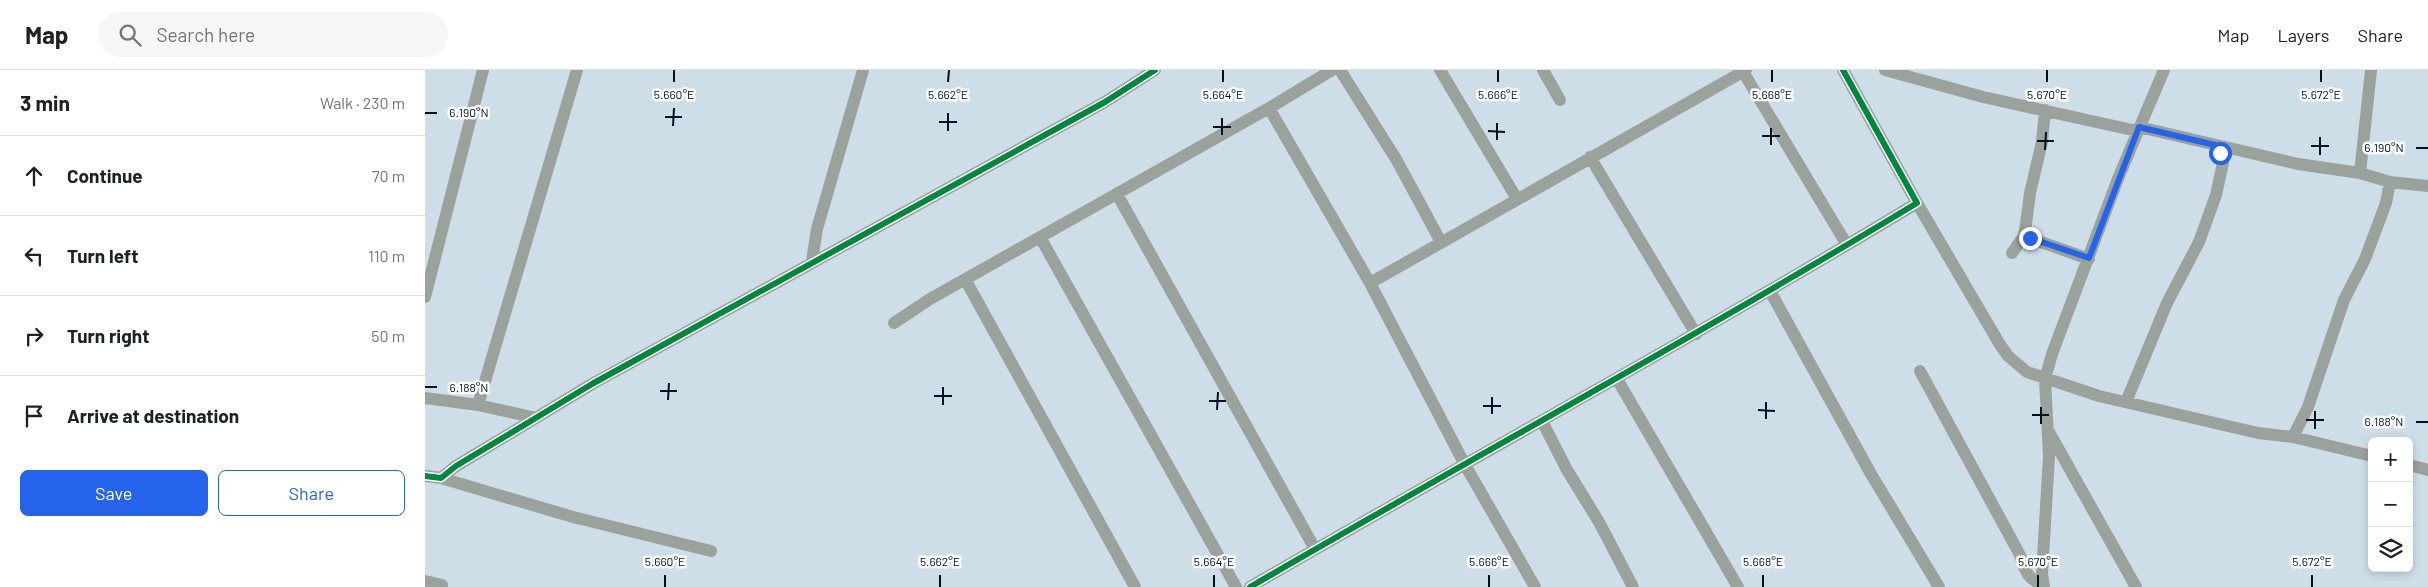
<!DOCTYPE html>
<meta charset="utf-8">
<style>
body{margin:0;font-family:Barlow,sans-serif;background:#f6f6f6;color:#202124}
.controls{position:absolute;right:15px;bottom:15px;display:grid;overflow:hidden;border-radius:8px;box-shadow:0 2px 8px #0003}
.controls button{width:45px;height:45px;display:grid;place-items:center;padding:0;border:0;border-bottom:1px solid #e0e0e0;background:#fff;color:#202124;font:25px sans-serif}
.stop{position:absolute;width:15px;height:15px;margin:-11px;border:4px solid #2563eb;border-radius:50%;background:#fff}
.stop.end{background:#2563eb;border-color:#fff;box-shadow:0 1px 5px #0008}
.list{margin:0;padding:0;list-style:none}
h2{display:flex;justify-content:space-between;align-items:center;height:65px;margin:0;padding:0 20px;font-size:21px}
h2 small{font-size:16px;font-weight:400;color:#757577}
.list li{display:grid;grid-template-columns:32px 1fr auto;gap:15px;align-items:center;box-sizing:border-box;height:80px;padding:0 20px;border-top:1px solid #e0e0e0}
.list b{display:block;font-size:19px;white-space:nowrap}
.list em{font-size:16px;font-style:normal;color:#757577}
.actions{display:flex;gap:10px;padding:15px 20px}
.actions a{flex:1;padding:11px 0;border:1px solid #2563eb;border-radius:8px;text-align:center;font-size:18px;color:#2563eb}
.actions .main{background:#2563eb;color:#fff}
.icon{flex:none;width:28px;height:28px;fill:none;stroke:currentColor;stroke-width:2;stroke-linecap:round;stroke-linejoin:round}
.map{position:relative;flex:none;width:2003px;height:517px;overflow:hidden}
header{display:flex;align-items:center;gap:30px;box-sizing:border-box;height:70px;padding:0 25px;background:#fff;border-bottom:1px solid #e0e0e0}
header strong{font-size:24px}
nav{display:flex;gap:28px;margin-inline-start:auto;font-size:18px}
.search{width:350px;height:45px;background:#f6f6f6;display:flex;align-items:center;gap:12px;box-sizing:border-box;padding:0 18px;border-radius:28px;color:#757577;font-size:19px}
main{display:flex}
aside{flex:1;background:#fff}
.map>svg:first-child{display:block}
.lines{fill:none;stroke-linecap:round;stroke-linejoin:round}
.minor{stroke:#9ba29c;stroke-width:12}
.cycleway-casing{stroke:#fdfdfd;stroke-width:9}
.cycleway{stroke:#00873e;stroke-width:6}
.route{stroke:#2563eb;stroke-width:6}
.ticks{fill:none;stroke:#00121f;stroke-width:2}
.ticks-label{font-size:12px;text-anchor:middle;fill:#00121f;stroke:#fdfdfd;stroke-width:5;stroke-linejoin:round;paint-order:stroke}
</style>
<header>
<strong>Map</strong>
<div class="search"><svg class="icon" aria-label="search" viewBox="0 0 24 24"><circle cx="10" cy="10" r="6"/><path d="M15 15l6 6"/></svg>Search here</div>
<nav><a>Map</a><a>Layers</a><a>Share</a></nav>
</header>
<main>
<aside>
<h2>3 min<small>Walk · 230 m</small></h2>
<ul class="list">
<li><svg class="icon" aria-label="ahead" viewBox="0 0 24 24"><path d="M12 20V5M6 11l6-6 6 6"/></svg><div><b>Continue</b></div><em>70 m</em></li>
<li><svg class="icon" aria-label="left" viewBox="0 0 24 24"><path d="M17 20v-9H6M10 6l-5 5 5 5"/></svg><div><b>Turn left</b></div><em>110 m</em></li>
<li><svg class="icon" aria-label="right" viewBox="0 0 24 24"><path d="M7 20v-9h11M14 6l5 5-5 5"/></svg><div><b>Turn right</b></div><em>50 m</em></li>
<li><svg class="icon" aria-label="arrive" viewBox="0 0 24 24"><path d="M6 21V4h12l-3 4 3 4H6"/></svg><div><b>Arrive at destination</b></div></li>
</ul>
<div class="actions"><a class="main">Save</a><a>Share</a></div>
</aside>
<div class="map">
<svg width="2003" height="517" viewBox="0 0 2003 517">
<rect width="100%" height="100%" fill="#cedee9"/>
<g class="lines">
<path class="minor" d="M915,0L971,89L1016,172
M1015,0L1092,129
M1118,0L1135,30
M1317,0L1422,175
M1460,0L1558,27L1712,61
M844,38L907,0
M1714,57L1873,94L1935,103L1965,112L2003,116
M1165,87L1271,264
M1935,103L1946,0
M692,124L890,479
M1492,133L1574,273L1583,286L1602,302L1674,326L1833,363L1868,367L1947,386
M1599,166L1664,189
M615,167L811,517
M1587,183L1599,166L1601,154L1605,123L1617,72L1620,40
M387,191L392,159L438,0
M540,209L710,517
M1345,221L1446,404L1514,517
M0,227L58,0
M469,253L505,229L844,38L945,213
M1495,301L1595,485C1600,500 1602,510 1618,514
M1192,309L1313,517
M0,328L53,335L111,348
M1701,332L1742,233L1774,172L1791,125L1798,93L1795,83L1790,75
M53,335L152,0
M1117,351L1142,400L1174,452L1208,517
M1624,362L1711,517
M1868,367L1883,337L1919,230L1940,189L1961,133L1965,112
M1984,395L2003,400
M0,406L16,408L31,396L167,314L680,32L730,0
M16,408L148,447L286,481
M0,511L17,515
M825,517C1047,388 1272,266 1492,133L1418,0
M1110,517L1039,393L945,213L1321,0
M1619,517L1617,504L1624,386L1620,309L1627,284L1694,106L1739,0"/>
<defs>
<path id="cycleway" d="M0,406L16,408L31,396L167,314L680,32L730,0
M825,517C1047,388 1272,266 1492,133L1418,0"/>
</defs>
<use href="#cycleway" class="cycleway-casing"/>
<use href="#cycleway" class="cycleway"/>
</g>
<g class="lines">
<path class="route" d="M1605,168L1664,188L1714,57L1790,75L1795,83"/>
</g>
<path class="ticks" d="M249,12V0M523,12L524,0M798,12V0M1073,12V0M1347,12V0M1622,12V0M1896,12V0M0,43H12M240,47H257M514,52H532M248,56L249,38M788,57H806M523,61V43M1063,61L1080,62M797,65V48M1337,66H1355M1072,70V53M1612,71H1629M1346,75V58M1886,76H1904M1991,78H2003M1620,80L1621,62M1895,85V67M0,317H12M235,321H252M509,326H527M243,330L244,313M784,331H801M518,335V317M1058,336H1076M792,340L793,322M1333,340L1350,341M1067,344V327M1607,345H1624M1341,349V332M1881,350H1899M1991,352H2003M1616,354V337M1890,359V341M240,517V505M515,517V505M789,517V505M1064,517V505M1338,517V505M1613,517V505M1887,517V505"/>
<g class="ticks-label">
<text x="249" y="29">5.660°E</text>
<text x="523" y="29">5.662°E</text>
<text x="798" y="29">5.664°E</text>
<text x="1073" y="29">5.666°E</text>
<text x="1347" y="29">5.668°E</text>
<text x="1622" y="29">5.670°E</text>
<text x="1896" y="29">5.672°E</text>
<text x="44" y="47">6.190°N</text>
<text x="1959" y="82">6.190°N</text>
<text x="44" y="322">6.188°N</text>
<text x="1959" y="356">6.188°N</text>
<text x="240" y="496">5.660°E</text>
<text x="515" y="496">5.662°E</text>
<text x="789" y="496">5.664°E</text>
<text x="1064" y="496">5.666°E</text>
<text x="1338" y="496">5.668°E</text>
<text x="1613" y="496">5.670°E</text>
<text x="1887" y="496">5.672°E</text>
</g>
</svg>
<div class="controls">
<button>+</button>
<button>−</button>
<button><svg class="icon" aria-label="layers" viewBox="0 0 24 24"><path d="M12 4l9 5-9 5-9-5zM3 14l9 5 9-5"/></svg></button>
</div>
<div class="stop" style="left:1795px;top:83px"></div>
<div class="stop end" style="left:1605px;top:168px"></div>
</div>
</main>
